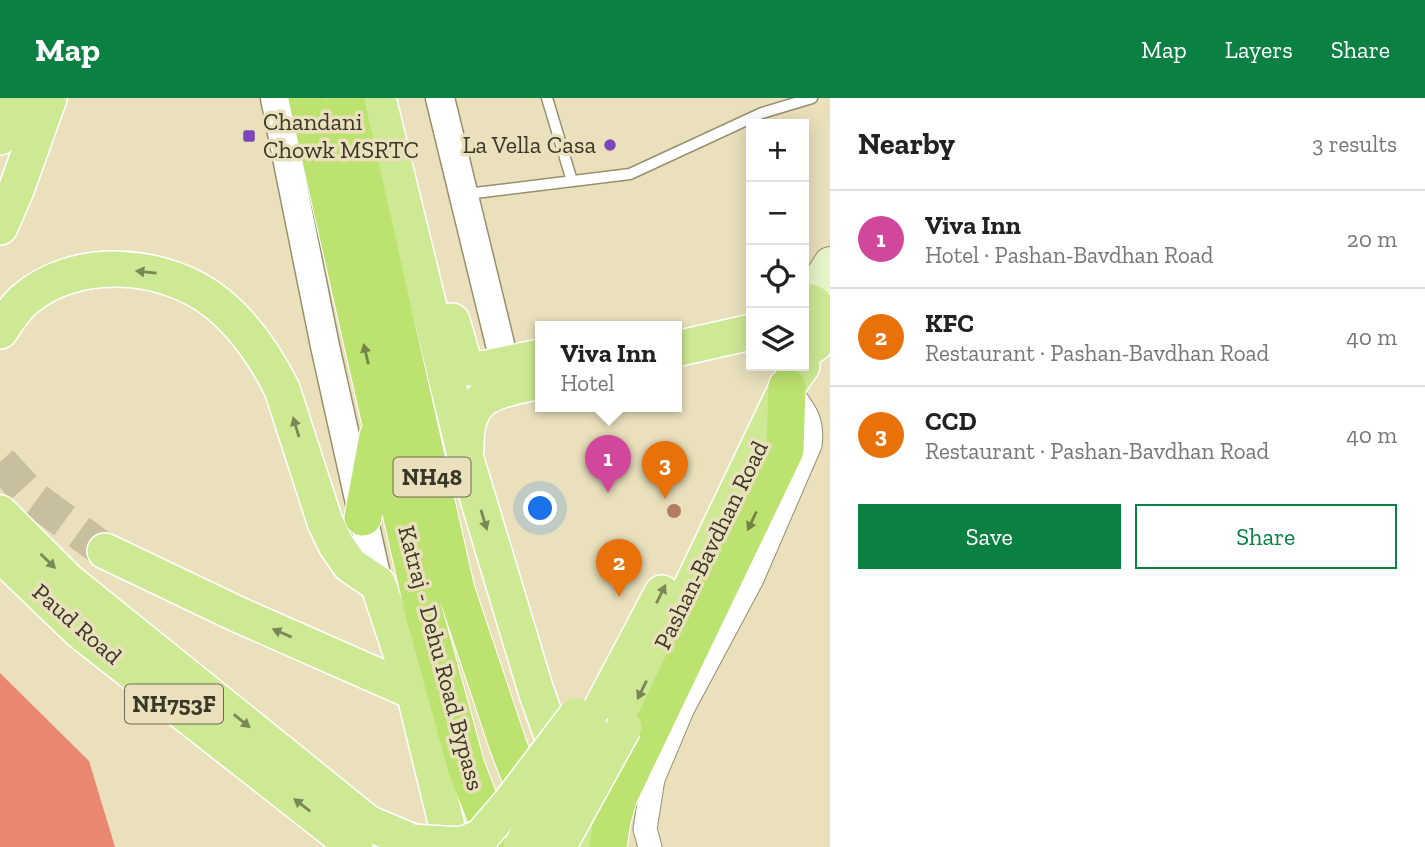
<!DOCTYPE html>
<meta charset="utf-8">
<style>
body{margin:0;font-family:"Zilla Slab",serif;background:#f2f2f2;color:#222}
.controls{position:absolute;right:21px;top:21px;display:grid;overflow:hidden;border-radius:0px;box-shadow:0 4px 18px #0003}
.controls button{width:63px;height:63px;display:grid;place-items:center;padding:0;border:0;border-bottom:2px solid #e0e0e0;background:#fff;color:#222;font:35px sans-serif}
.you{position:absolute;left:541px;top:411px;width:24px;height:24px;margin:-18px;border:5px solid #fff;border-radius:50%;background:#1a73e8;box-shadow:0 0 0 10px #1a73e833}
.badge{display:grid;place-items:center;width:46px;height:46px;border-radius:50%;background:#0b8043;color:#fff;font-size:23px;font-weight:700}
.pin{position:absolute;translate:-50% -58px;filter:drop-shadow(0 2px 4px #0008)}
.pin::after{content:'';position:absolute;top:37px;width:24px;height:21px;background:inherit;clip-path:polygon(0 0,100% 0,50% 100%)}
.popup{position:absolute;left:535px;top:223px;width:147px;height:91px;box-sizing:border-box;display:grid;place-content:center;border-radius:0px;background:#fff;filter:drop-shadow(0 2px 5px #0005);font-size:23px;white-space:nowrap;color:#767676}
.popup b{font-size:26px;color:#222}
.popup::after{content:'';position:absolute;left:50%;top:100%;margin-left:-14px;border:14px solid transparent;border-top-color:#fff}
.list{margin:0;padding:0;list-style:none}
h2{display:flex;justify-content:space-between;align-items:center;height:91px;margin:0;padding:0 28px;font-size:30px}
h2 small{font-size:23px;font-weight:400;color:#767676}
.list li{display:grid;grid-template-columns:46px 1fr auto;gap:21px;align-items:center;box-sizing:border-box;height:98px;padding:0 28px;border-top:2px solid #e0e0e0}
.list b{display:block;font-size:26px;white-space:nowrap}
.list p{margin:0;font-size:23px;white-space:nowrap;color:#767676}
.list em{font-size:23px;font-style:normal;color:#767676}
.actions{display:flex;gap:14px;padding:21px 28px}
.actions a{flex:1;padding:16px 0;border:2px solid #0b8043;border-radius:0px;text-align:center;font-size:24px;color:#0b8043}
.actions .main{background:#0b8043;color:#fff}
.icon{flex:none;width:38px;height:38px;fill:none;stroke:currentColor;stroke-width:2;stroke-linecap:round;stroke-linejoin:round}
.map{position:relative;flex:none;width:830px;height:749px;overflow:hidden}
header{display:flex;align-items:center;gap:42px;box-sizing:border-box;height:98px;padding:0 35px;background:#0b8043;color:#fff}
header strong{font-size:33px}
nav{display:flex;gap:38px;margin-inline-start:auto;font-size:24px}
main{display:flex}
aside{flex:1;background:#fff}
.map>svg:first-child{display:block}
.forest{fill:#ea8770}
.lines{fill:none;stroke-linecap:round;stroke-linejoin:round}
.primary-tunnel{stroke:#c7bf9e;stroke-width:35;stroke-dasharray:35 18;stroke-linecap:butt}
.service-casing{stroke:#988f6d;stroke-width:13}
.minor-casing{stroke:#988f6d;stroke-width:25}
.tertiary-casing{stroke:#988f6d;stroke-width:31}
.secondary-casing{stroke:#988f6d;stroke-width:34}
.primary-casing{stroke:#fff;stroke-width:38}
.trunk-casing{stroke:#fff;stroke-width:39}
.service{stroke:#fff;stroke-width:10}
.minor{stroke:#fff;stroke-width:23}
.tertiary{stroke:#fff;stroke-width:28}
.secondary{stroke:#e6f4c9;stroke-width:32}
.primary{stroke:#cde993;stroke-width:35}
.trunk{stroke:#bce26f;stroke-width:37}
.primary-bridge-casing{stroke:#fff;stroke-width:38;stroke-linecap:butt}
.primary-bridge{stroke:#cde993;stroke-width:35}
.tree{fill:#b27d62}
.oneway{fill:#7c8758}
.oneway2{fill:#748348}
.poi-dot{fill:#7d45bc;stroke:#eae1bc;stroke-width:2.5}
.labels{text-anchor:middle;stroke-width:7;stroke-linejoin:round;paint-order:stroke}
.shield{fill:#eae1bc;stroke:#6f6954;stroke-width:2}
.shield-label{font-size:23px;font-weight:bold;fill:#3a3628}
.poi-label{font-size:24px;fill:#3a3628;stroke:#eae1bc;text-anchor:start}
.street-label{font-size:24px;fill:#3a3628;stroke:#eae1bc}
</style>
<header>
<strong>Map</strong>
<nav><a>Map</a><a>Layers</a><a>Share</a></nav>
</header>
<main>
<div class="map">
<svg width="830" height="749" viewBox="0 0 830 749">
<rect width="100%" height="100%" fill="#eae1bc"/>
<path class="forest" d="M0,575L89,663L115,749H0Z"/>
<g class="lines">
<path class="primary-tunnel" d="M0,364L33,400L105,453"/>
<defs>
<path id="service" d="M547,0L572,83
M475,95L630,76L762,15L812,0"/>
<path id="minor" d="M650,749L645,731L653,681L683,610L752,481L810,347C814,320 802,310 787,289"/>
<path id="tertiary" d="M275,0L325,248L378,486
M440,0L510,287"/>
<path id="secondary" d="M806,203L830,165"/>
<path id="primary" d="M378,0L466,361L536,593L560,660L598,749
M0,39L16,0
M0,129L16,92L49,0
M804,203C830,204 830,246 804,251
M452,223L464,264L470,270L482,271L540,259
M0,233C7,223 14,211 23,203C74,157 166,163 218,206C246,229 266,259 282,291L325,424L336,447L350,467L378,486L414,594L452,749
M676,251L751,234
M466,351C465,294 493,294 540,283
M0,415L67,482L368,725L413,744
M105,453L239,517L414,594
M0,456L80,533L355,749
M595,622L662,495
M624,629L787,289L802,268"/>
<path id="trunk" d="M307,0L423,511L466,668L497,749
M345,0L456,492L508,647L534,715
M363,419L378,338
M608,749L612,722L619,698L785,352L787,289"/>
</defs>
<use href="#service" class="service-casing"/>
<use href="#minor" class="minor-casing"/>
<use href="#tertiary" class="tertiary-casing"/>
<use href="#secondary" class="secondary-casing"/>
<use href="#primary" class="primary-casing"/>
<use href="#trunk" class="trunk-casing"/>
<use href="#service" class="service"/>
<use href="#minor" class="minor"/>
<use href="#tertiary" class="tertiary"/>
<use href="#secondary" class="secondary"/>
<use href="#primary" class="primary"/>
<use href="#trunk" class="trunk"/>
<defs>
<path id="primary-bridge" d="M413,744L461,747L481,739L510,705L576,618
M521,749L590,631
M558,749L624,629"/>
</defs>
<use href="#primary-bridge" class="primary-bridge-casing"/>
<use href="#primary-bridge" class="primary-bridge"/>
</g>
<circle class="tree" cx="674" cy="413" r="7"/>
<defs><path id="oneway-solid" d="M-6-.8H1V-3.2L6.5 0L1 3.2V.8H-6Z" transform="scale(1.75)"/></defs>
<g class="oneway">
<use href="#oneway-solid" transform="translate(146 174) rotate(-174)"/>
<use href="#oneway-solid" transform="translate(296 329) rotate(-107)"/>
<use href="#oneway-solid" transform="translate(484 422) rotate(73)"/>
<use href="#oneway-solid" transform="translate(48 463) rotate(44)"/>
<use href="#oneway-solid" transform="translate(661 496) rotate(-64)"/>
<use href="#oneway-solid" transform="translate(282 535) rotate(-157)"/>
<use href="#oneway-solid" transform="translate(642 592) rotate(116)"/>
<use href="#oneway-solid" transform="translate(242 623) rotate(39)"/>
<use href="#oneway-solid" transform="translate(302 707) rotate(-142)"/>
</g>
<g class="oneway2">
<use href="#oneway-solid" transform="translate(366 256) rotate(-103)"/>
<use href="#oneway-solid" transform="translate(752 423) rotate(115)"/>
</g>
<g class="poi-dot">
<rect x="242" y="31" width="14" height="14" rx="3.5"/>
<circle cx="610" cy="47" r="7"/>
</g>
<g class="labels">
<g class="shield">
<rect x="393.5" y="359.5" width="77" height="39" rx="5"/>
<rect x="125" y="586.5" width="98" height="39" rx="5"/>
</g>
<g class="shield-label">
<text x="432" y="387">NH48</text>
<text x="174" y="614">NH753F</text>
</g>
<g class="poi-label">
<text x="263" y="32">Chandani<tspan x="263" dy="28">Chowk MSRTC</tspan></text>
<text x="596" y="55" text-anchor="end">La Vella Casa</text>
</g>
<g class="street-label">
<text transform="translate(711 447) rotate(-64)" y="8">Pashan-Bavdhan Road</text>
<text transform="translate(77 526) rotate(41)" y="8">Paud Road</text>
<text transform="translate(441 560) rotate(75)" y="8">Katraj - Dehu Road Bypass</text>
</g>
</g>
</svg>
<div class="controls">
<button>+</button>
<button>−</button>
<button><svg class="icon" aria-label="locate" viewBox="0 0 24 24"><circle cx="12" cy="12" r="6"/><path d="M12 2v4M12 18v4M2 12h4M18 12h4"/></svg></button>
<button><svg class="icon" aria-label="layers" viewBox="0 0 24 24"><path d="M12 4l9 5-9 5-9-5zM3 14l9 5 9-5"/></svg></button>
</div>
<div class="you"></div>
<div class="pin badge" style="left:608px;top:395px;background:#d1479c">1</div>
<div class="popup"><b>Viva Inn</b>Hotel</div>
<div class="pin badge" style="left:619px;top:499px;background:#e8710a">2</div>
<div class="pin badge" style="left:665px;top:401px;background:#e8710a">3</div>
</div>
<aside>
<h2>Nearby<small>3 results</small></h2>
<ul class="list">
<li><span class="badge" style="background:#d1479c">1</span><div><b>Viva Inn</b><p>Hotel · Pashan-Bavdhan Road</p></div><em>20 m</em></li>
<li><span class="badge" style="background:#e8710a">2</span><div><b>KFC</b><p>Restaurant · Pashan-Bavdhan Road</p></div><em>40 m</em></li>
<li><span class="badge" style="background:#e8710a">3</span><div><b>CCD</b><p>Restaurant · Pashan-Bavdhan Road</p></div><em>40 m</em></li>
</ul>
<div class="actions"><a class="main">Save</a><a>Share</a></div>
</aside>
</main>
